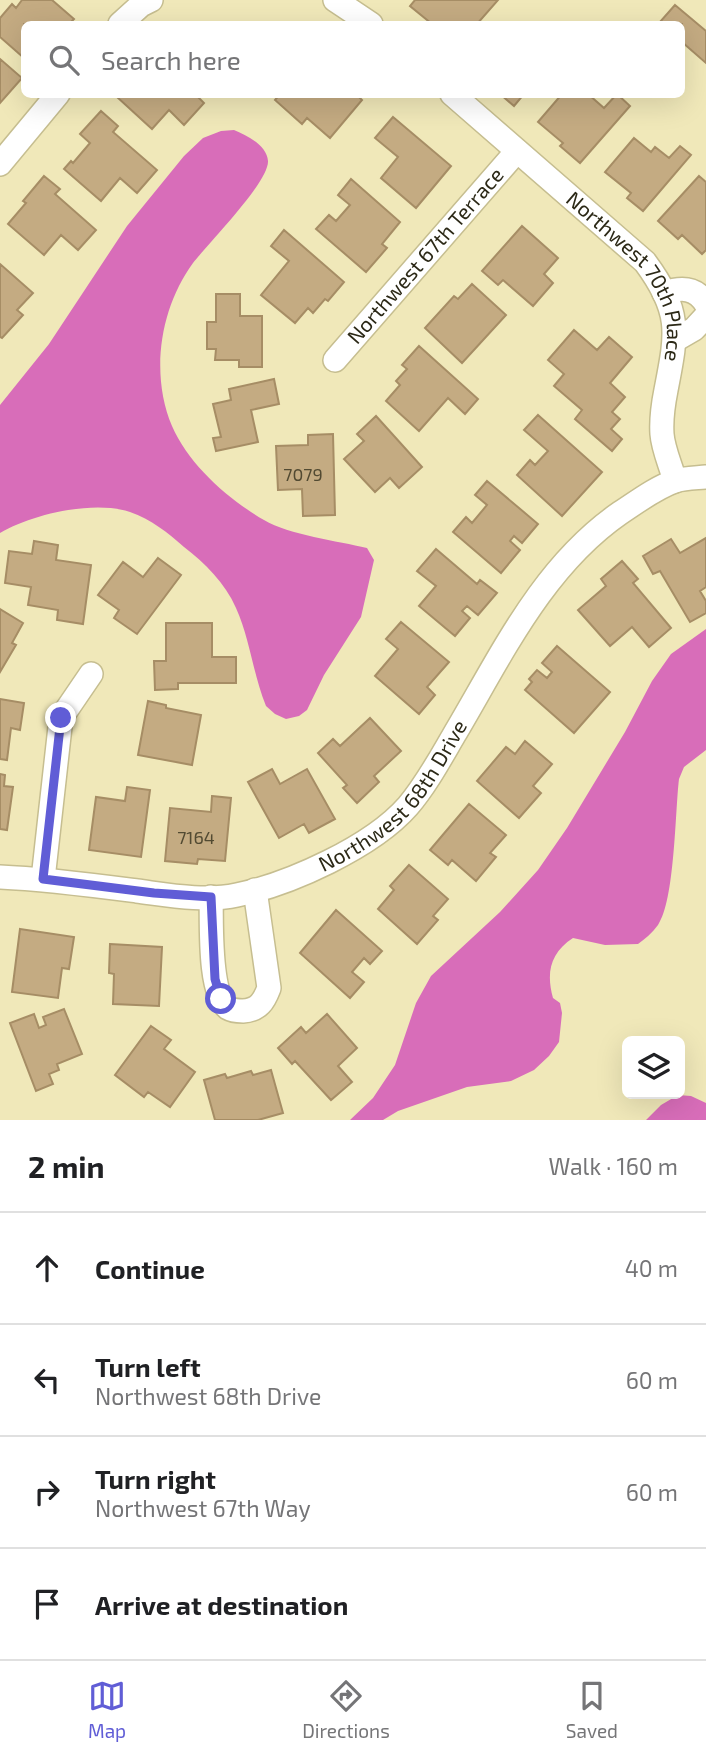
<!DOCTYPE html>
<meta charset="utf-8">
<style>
body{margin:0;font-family:"Exo 2",sans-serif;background:#f6f6f6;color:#202124}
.controls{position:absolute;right:21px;bottom:21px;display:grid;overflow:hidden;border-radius:10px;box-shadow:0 7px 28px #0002}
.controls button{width:63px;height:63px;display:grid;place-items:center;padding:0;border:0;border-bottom:2px solid #e0e0e0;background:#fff;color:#202124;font:35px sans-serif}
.stop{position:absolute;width:21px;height:21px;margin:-16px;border:5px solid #605dd6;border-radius:50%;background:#fff}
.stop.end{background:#605dd6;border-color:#fff;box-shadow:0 2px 7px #0008}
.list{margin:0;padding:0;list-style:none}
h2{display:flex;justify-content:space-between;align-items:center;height:91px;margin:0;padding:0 28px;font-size:30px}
h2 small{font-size:23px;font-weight:400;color:#757577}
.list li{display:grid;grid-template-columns:46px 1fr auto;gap:21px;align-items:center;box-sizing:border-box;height:112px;padding:0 28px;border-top:2px solid #e0e0e0}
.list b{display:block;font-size:26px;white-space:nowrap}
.list p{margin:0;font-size:23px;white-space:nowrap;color:#757577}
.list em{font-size:23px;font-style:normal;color:#757577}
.icon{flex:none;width:38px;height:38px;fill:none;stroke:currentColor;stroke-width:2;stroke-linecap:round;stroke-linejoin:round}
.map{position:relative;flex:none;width:706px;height:1120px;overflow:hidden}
.search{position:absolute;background:#fff;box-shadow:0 7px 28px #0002;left:21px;right:21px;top:21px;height:77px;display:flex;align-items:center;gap:18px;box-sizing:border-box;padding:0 24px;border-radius:10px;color:#757577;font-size:26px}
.sheet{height:539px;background:#fff}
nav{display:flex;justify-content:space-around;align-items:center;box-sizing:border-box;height:98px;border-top:2px solid #e0e0e0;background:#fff;font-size:19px;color:#757577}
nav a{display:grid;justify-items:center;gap:4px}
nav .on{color:#605dd6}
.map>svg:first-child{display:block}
.water{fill:#d86db9}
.building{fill:#c4ab82;stroke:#a68d65;stroke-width:2}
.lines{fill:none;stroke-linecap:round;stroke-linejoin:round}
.minor-casing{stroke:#c6be90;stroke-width:26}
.minor{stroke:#fff;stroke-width:23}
.route{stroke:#605dd6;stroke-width:9}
.labels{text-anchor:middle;stroke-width:5;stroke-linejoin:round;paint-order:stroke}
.number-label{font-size:18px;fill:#524a32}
.street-label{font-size:21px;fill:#2c2917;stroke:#f0e8b9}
</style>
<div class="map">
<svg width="706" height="1120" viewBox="0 0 706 1120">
<rect width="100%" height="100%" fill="#f0e8b9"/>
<path class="water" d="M234,130C246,135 267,145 268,161C269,182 208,244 193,263C160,308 150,374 172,426C189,465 228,499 264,520C289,535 338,541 367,548L374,560L361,617L324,675L307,710L299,716L286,719L275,714L266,706C253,674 250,639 236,608C225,583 205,563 184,547C168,533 151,519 130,512C94,500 32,514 0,533V405L49,344L127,226L184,156L203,138L221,131Z
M706,629V750L684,767L679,779C675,813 675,900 658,925C652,933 645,939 638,944L605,945L573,938C550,953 546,973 553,998L560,1003L562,1013L559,1042L549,1056L534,1070L511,1081L467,1087L398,1111L383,1120H350L373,1098L395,1065L416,1003L431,976L500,912L538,870L567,828L625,732L652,681L671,654Z
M678,1095L691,1096L706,1103V1120H646L661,1105Z"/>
<path class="building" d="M22,0H52L74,19L69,24H24V58L0,37V18L12,4L16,8Z
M415,0H498L477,24H432L410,6Z
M675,5L706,31V63L682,42V24L659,23Z
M0,59L22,78L0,103Z
M120,94H195L204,103L184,125L169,110L152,129L117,97Z
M280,94H356L362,100L330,138L307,118L302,124L275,100Z
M500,94H524L514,106Z
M562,94H588L604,108L617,94L630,106L580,163L560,146L563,143L538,122Z
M101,111L118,126L113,132L157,170L137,193L120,178L101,201L64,169L71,161L73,163L90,143L80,134Z
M393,117L451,166L416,208L381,178L398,157L375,138Z
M634,138L651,152L655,147L669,158L680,146L691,155L643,211L627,198L631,193L605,172Z
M44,176L60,189L55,194L96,230L78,250L61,235L44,255L8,224L26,203L23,201Z
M699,176L706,182V250L702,254L682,235L678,239L658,221Z
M351,179L400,222L382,244L387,248L366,272L316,229L329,215L336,221L350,205L338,195Z
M522,226L558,258L544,274L553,283L533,306L503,280L498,285L482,271Z
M284,230L344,282L328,301L325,299L313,313L308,308L295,323L261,295L289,261L271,246Z
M0,264L33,293L17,310L23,315L2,338L0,337Z
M472,284L506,315L462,363L425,328L454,296L458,299Z
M216,294H240V316H262V367H239V360H215L216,349H207V322H216Z
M574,330L597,350L609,337L632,357L610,383L625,397L612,412L620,419L611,429L622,439L612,451L575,419L582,410L554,386L564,374L548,360Z
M419,346L478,399L465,414L448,398L419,431L386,401L400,385L396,381L407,369L402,365Z
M274,379L279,404L251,410L258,442L216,451L213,438L221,437L213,404L231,400L229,389Z
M538,415L602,472L562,516L517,475L530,460L535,465L548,451L524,430Z
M376,416L422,467L399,488L390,478L375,492L344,459L364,441L357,434Z
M333,434L335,515L303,516L302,489L278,490L276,446L308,445V435Z
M487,481L538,524L522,543L514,536L510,541L520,550L501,573L453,532L466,517L472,523L487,505L475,495Z
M706,538V587L700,591L706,601V613L690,622L660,571L653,574L643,556L671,539L680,553Z
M34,541L58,545L56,560L91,565L83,624L57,620L58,610L28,605L31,587L5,583L9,551L32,554Z
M436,549L477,584L480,580L497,593L478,615L467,606L462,611L470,618L455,636L419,606L436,586L417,571Z
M158,558L181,575L137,634L114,618L119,610L98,595L123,562L143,577Z
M622,561L638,579L633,583L671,628L649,647L632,627L610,646L578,610L606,586L601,579Z
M0,609L23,623L12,643L16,645L0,672Z
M401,622L449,662L427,687L435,695L419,714L375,676L398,649L386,639Z
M166,623H212V657H236V683H178V689L155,690L154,661H166Z
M557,646L610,692L574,733L525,690L532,682L529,679L537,670L547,678L552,672L542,663Z
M0,699L24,703L20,730L11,728L7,760L0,759Z
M148,701L166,705V708L201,715L192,765L138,755Z
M370,718L401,751L374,776L379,782L357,803L343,788L347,785L318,753L333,739L340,746Z
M525,741L552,764L533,786L541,793L519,818L477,781L506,747L515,754Z
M272,769L280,784L307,769L335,819L309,833L304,824L279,838L248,782Z
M0,774L5,775L4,786L13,787L7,830L0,829Z
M127,787L150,790L141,857L89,850L96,797L125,801Z
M212,796L231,798L225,861L198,859L197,864L165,861L170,808L211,812Z
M469,804L506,835L490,853L496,857L476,881L452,860L448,865L430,850Z
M409,865L448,899L433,916L438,920L417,944L378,909L394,890L390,886Z
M336,910L382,951L370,964L364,958L352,972L364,982L350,998L300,953Z
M20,929L74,937L69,969L62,968L58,998L12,992Z
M110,944L162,947L159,1006L113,1004L114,974L109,973Z
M64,1009L82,1054L57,1064L59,1070L49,1074L53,1084L36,1091L10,1023L34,1014L39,1028L46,1025L43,1017Z
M327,1014L357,1048L338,1066L352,1082L331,1100L295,1061L292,1064L278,1048L301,1027L306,1033Z
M151,1026L171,1040L164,1049L195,1072L170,1107L148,1092L144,1097L115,1075Z
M271,1070L283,1113L258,1120H215L204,1080L225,1074L227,1078L251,1071L253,1075Z"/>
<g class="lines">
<defs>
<g id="minor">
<path d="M335,0L371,24"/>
<path d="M120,24L141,5L151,0"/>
<path id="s1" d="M452,94L645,262C682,312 677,333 666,390C663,405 661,419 662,434C663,449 671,466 675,481"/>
<path d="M0,164L58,94"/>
<path d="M664,293C681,287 696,287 706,304"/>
<path d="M675,340L694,329L706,316"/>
<path id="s2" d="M335,360L517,151"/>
<path id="s3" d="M0,877C46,879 91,885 137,891C168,895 205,902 237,895C290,884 372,847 408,806C426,785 440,759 454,735C501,656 542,567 620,513C637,502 655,488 675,481C684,478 696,478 706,477"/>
<path d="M43,879L61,718L91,674"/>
<path d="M211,897C212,921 208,993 228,1008C233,1011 238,1011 243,1011C259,1010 264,1001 269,988L255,890"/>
</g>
</defs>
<use href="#minor" class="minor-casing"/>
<use href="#minor" class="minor"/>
</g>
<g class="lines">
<path class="route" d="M61,718L43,879L154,893L211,897L215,979L221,999"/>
</g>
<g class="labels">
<g class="number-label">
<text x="303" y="481">7079</text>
<text x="196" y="844">7164</text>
</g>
<g class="street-label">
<text dy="7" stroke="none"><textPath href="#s2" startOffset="138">Northwest 67th Terrace</textPath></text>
<text dy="7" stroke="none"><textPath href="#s1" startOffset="259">Northwest 70th Place</textPath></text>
<text dy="7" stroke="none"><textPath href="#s3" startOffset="430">Northwest 68th Drive</textPath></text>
</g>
</g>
</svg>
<div class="controls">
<button><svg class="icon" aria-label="layers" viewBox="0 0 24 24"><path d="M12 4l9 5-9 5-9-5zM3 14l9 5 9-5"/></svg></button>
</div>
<div class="stop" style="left:221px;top:999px"></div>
<div class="stop end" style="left:61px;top:718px"></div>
<div class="search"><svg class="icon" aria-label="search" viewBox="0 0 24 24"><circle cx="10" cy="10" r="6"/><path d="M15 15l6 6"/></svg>Search here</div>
</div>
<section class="sheet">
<h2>2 min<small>Walk · 160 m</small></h2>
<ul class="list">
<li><svg class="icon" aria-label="ahead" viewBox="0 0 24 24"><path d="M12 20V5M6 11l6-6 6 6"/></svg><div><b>Continue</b></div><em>40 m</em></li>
<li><svg class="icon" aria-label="left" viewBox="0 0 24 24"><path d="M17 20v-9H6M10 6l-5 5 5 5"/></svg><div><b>Turn left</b><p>Northwest 68th Drive</p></div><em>60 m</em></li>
<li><svg class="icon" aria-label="right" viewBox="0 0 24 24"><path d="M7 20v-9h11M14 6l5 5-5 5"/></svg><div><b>Turn right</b><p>Northwest 67th Way</p></div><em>60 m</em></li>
<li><svg class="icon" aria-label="arrive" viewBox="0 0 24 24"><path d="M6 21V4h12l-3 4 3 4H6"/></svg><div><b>Arrive at destination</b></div></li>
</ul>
</section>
<nav>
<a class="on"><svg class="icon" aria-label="map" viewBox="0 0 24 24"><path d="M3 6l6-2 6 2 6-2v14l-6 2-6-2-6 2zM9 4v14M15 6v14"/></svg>Map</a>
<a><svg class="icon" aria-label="directions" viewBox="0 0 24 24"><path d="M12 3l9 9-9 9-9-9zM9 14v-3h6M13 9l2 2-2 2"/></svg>Directions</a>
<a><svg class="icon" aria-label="saved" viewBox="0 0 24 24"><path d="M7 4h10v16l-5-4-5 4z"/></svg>Saved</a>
</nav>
